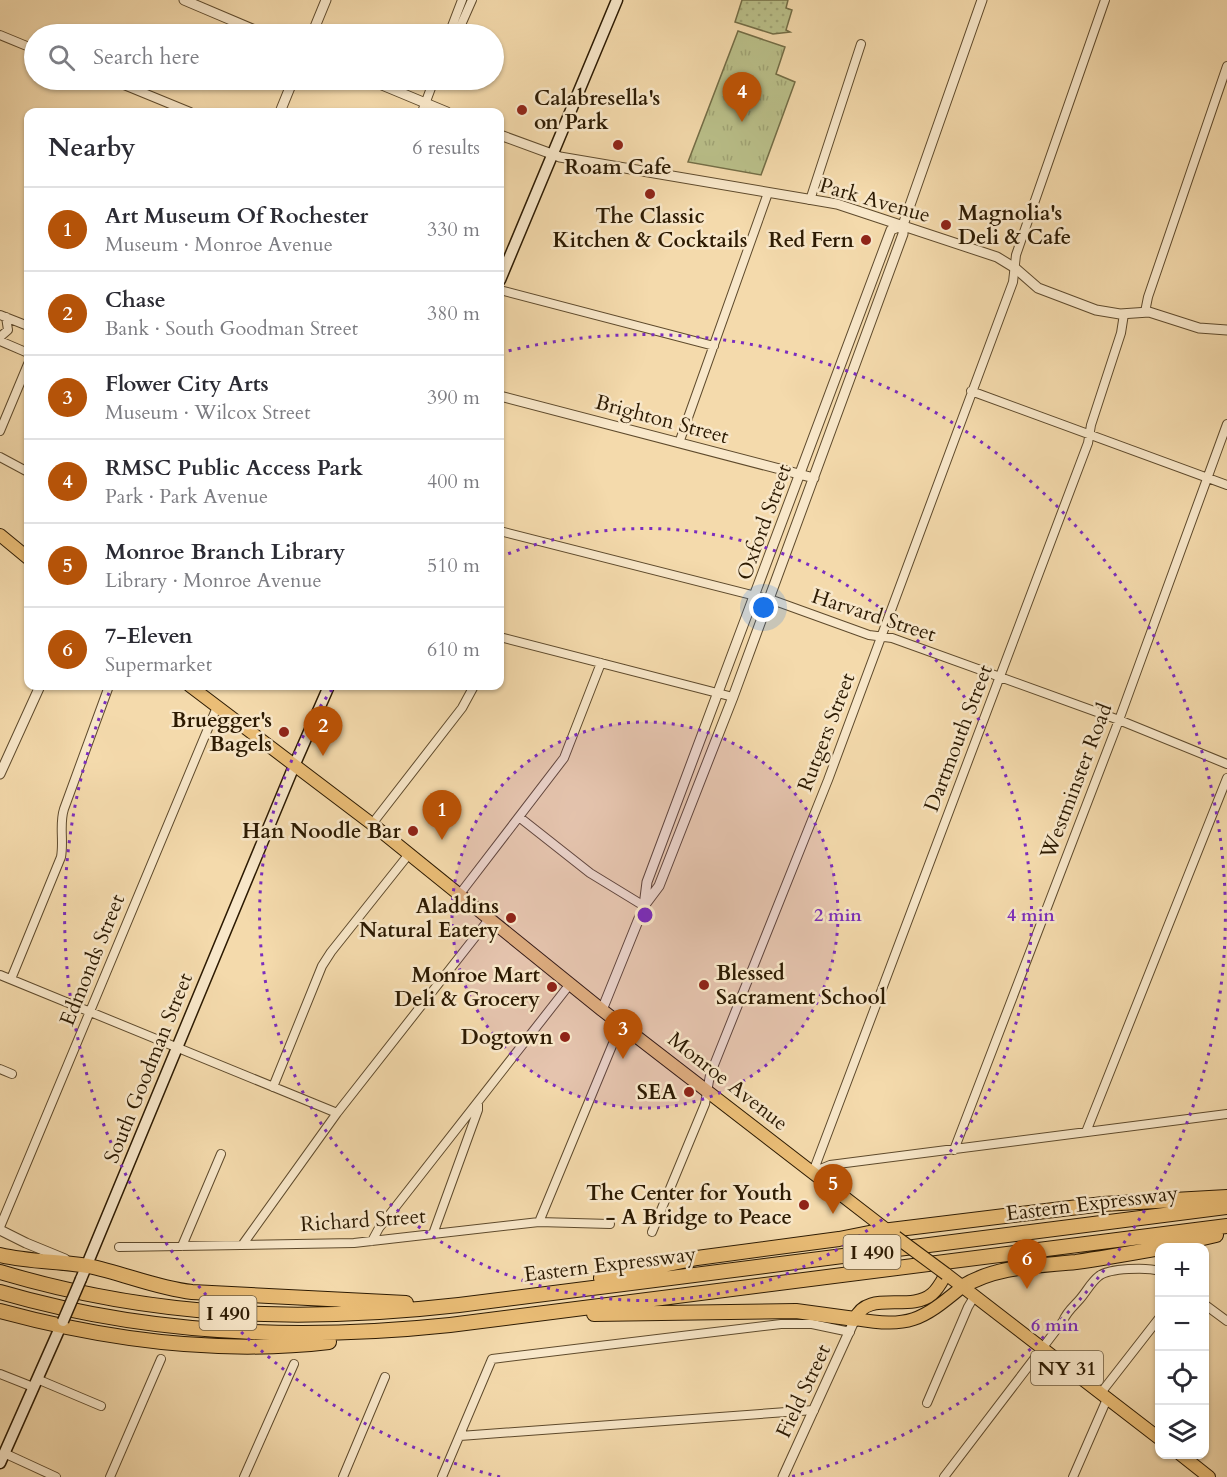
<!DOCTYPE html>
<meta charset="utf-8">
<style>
body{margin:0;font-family:Cardo,serif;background:#f7f7f7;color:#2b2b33}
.controls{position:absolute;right:18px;bottom:18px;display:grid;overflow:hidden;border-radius:12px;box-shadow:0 2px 4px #0004}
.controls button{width:54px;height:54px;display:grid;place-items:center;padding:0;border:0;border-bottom:2px solid #e1e1e2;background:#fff;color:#2b2b33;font:30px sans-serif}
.you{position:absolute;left:764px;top:608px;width:21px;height:21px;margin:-15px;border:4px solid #fff;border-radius:50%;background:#1a73e8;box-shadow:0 0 0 9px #1a73e833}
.badge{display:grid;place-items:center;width:39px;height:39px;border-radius:50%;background:#b45309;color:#fff;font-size:20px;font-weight:700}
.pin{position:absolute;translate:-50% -50px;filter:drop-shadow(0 2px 3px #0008)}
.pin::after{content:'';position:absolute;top:32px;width:21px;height:18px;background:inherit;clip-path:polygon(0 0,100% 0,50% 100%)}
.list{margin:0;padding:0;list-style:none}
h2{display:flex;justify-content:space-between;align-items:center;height:78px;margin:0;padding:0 24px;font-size:26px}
h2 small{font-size:20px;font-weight:400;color:#7c7c81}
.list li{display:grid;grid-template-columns:39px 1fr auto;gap:18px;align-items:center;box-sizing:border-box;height:84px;padding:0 24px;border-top:2px solid #e1e1e2}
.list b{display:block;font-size:22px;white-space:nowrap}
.list p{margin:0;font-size:20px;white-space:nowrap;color:#7c7c81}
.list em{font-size:20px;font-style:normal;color:#7c7c81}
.icon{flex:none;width:33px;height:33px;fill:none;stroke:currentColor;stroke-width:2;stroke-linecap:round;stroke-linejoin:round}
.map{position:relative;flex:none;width:1227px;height:1477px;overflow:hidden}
.search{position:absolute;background:#fff;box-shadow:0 2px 4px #0004;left:24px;top:24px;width:480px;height:66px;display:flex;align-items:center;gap:15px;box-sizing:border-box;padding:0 21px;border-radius:33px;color:#7c7c81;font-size:22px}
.panel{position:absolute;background:#fff;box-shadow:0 2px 4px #0004;left:24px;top:108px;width:480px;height:582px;border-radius:12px}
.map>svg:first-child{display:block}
.grass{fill:url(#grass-dots);stroke:#736d46;stroke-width:1.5}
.park{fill:url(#park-tufts);stroke:#736d46;stroke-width:1.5}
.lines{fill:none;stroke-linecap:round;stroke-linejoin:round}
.minor-casing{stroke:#5e4a2c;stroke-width:10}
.tertiary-casing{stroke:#5e4a2c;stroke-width:11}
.secondary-casing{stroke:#2c1a02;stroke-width:13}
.primary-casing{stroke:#2c1a02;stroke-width:14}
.motorway-casing{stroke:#2c1a02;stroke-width:16}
.minor{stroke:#f8e7c9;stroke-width:8}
.tertiary{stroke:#f8e7c9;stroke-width:9}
.secondary{stroke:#f8e7c9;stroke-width:10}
.primary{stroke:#eabd76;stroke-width:12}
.motorway{stroke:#eabd76;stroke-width:14}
.secondary-bridge-casing{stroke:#2c1a02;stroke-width:13;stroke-linecap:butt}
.primary-bridge-casing{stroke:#2c1a02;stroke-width:14;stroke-linecap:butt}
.secondary-bridge{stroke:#f8e7c9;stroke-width:10}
.primary-bridge{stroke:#eabd76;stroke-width:12}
.ring{fill:none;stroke:#7b2cbf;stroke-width:3;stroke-dasharray:3 6}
.poi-dot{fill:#8f2418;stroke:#f8e7c9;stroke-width:2}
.labels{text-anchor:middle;stroke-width:5;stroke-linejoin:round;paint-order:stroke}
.shield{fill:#f8e7c9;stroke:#69583e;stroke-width:1.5}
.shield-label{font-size:20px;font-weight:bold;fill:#2c1a02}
.poi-label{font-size:21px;font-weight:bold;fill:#2c1a02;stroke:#f8e7c9;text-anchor:end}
.street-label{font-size:21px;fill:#2c1a02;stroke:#f8e7c9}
.centre{fill:#7b2cbf;stroke:#f8e7c9;stroke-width:3}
.ring-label{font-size:18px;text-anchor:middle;font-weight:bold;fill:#7b2cbf;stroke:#f8e7c9;stroke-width:5;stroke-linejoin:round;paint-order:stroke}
</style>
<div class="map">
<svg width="1227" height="1477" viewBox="0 0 1227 1477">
<defs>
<pattern id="grass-dots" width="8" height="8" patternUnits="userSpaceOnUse" patternTransform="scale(1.5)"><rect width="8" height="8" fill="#bac08a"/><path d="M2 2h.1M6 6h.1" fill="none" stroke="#a0a475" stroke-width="1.8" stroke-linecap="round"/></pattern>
<pattern id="park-tufts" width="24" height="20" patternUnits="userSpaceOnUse" patternTransform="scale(1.5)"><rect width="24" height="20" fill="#bac08a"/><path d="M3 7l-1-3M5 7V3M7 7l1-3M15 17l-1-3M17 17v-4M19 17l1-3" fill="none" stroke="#a0a475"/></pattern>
</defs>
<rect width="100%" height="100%" fill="#f4daac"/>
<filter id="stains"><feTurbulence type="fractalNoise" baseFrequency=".00333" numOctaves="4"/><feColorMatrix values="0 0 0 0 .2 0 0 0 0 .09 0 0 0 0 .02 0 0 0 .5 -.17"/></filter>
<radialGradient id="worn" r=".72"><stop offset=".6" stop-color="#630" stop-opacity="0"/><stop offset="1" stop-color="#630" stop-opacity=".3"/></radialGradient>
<path class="grass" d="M742,0H788L786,8L792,10L786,30L790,32L773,34L735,22Z"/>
<path class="park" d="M738,31L785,47L776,74L795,82L761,175L688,162Z"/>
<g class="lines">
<defs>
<path id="minor" d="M449,34L462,0
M457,34L472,0
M0,35L34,49
M112,80L190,112
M422,112L434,80
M810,200L861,44
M500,290L714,346
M1145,312L1148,297L1227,66
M0,315L28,326
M0,337L8,330L6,317
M0,341L28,353
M971,391L1227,485
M0,431L28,364
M679,443L768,193
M0,457L28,472
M500,531L775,601L869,635L892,638L1119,720L1227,764
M500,637L733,697
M519,817L590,873L644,906
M372,824L462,708L474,686
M459,895L564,758L601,663
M0,975L337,1113
M11,979L61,857C64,841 59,824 64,809L109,686
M0,1069L12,1074
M273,1087L322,966L331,952L409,854
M1086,1132L1227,778
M954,1150L1119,720L1227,424
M813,1172L1088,443L1091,425L1121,333L1124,314
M813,1172L830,1165L1227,1114
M539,1222L621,1024
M0,1227L217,707
M652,1232L705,1104L710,1075L828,780L1013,282L1016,255L1105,0
M433,1234L478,1110V1102
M372,1241L379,1228L570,984
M243,1244L337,1113L490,918
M182,1246L221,1154
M119,1247L354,1243L539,1222L610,1224
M1204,1304L1227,1321
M0,1374L33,1387
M37,1379L101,1406
M1100,1394L1160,1317
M927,1403L968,1307L974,1297
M460,1436L814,1410
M4,1453L56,1477
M110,1477L161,1359
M244,1477L294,1364
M343,1477L385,1377
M442,1477L492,1359L781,1324H812L850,1332
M944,1477L1063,1321C1067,1311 1074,1306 1080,1299C1087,1291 1091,1282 1099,1276C1109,1268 1147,1267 1160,1271
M1073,1477L1107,1399"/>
<path id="tertiary" d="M184,0L264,34
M312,34L326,0
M370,80L447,112
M280,112L293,80
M500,135L560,157L837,204L997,257L1015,268L1038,288L1096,310L1120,314L1149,312L1199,328L1227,330
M500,396L814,478
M0,774L40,686
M644,906L659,886L733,697L903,234V225L982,0
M602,1010L644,906L647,882L891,230L903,225
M0,1230L26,1243L65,1259
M783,1477L855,1319"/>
<path id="secondary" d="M500,280L617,0
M81,1279L294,766L329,686
M0,1463L63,1321"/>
<path id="primary" d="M0,535L28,558
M190,686L372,824L602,1010L892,1234
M962,1287C921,1321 909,1328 855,1319C867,1289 910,1313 932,1294C938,1289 942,1281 946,1274L1160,1439
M1180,1454L1209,1477"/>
<path id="motorway" d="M1160,1248L1216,1235
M0,1255C29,1262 59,1261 88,1266C123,1273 156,1288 192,1292L406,1303
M0,1272C154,1318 300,1323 459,1305L1227,1207
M601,1278L697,1258L839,1239L874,1232L1103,1204L1227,1197
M962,1287C995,1266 1039,1266 1076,1262C1104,1258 1132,1253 1160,1248
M0,1292C147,1335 298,1341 450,1325L1227,1226
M0,1311C107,1340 218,1355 329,1342
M594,1314L796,1311L855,1319"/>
</defs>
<use href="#minor" class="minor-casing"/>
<use href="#tertiary" class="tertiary-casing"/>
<use href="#secondary" class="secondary-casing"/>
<use href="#primary" class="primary-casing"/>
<use href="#motorway" class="motorway-casing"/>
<use href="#minor" class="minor"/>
<use href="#tertiary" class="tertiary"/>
<use href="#secondary" class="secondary"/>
<use href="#primary" class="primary"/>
<use href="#motorway" class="motorway"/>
<defs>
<path id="secondary-bridge" d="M63,1321L81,1279"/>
<path id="primary-bridge" d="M896,1237L946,1274"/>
</defs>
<use href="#secondary-bridge" class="secondary-bridge-casing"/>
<use href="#primary-bridge" class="primary-bridge-casing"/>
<use href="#secondary-bridge" class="secondary-bridge"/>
<use href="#primary-bridge" class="primary-bridge"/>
</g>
<circle cx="645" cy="915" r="193" fill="#7b2cbf" fill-opacity=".12"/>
<g class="ring">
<circle cx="645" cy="915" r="193"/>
<path d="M500 557A386 386 0 1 1 333 688"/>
<path d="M500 1477A580 580 0 0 1 111 688M500 353A580 580 0 1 1 790 1477"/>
</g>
<g class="poi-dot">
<circle cx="522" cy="110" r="6"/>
<circle cx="618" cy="145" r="6"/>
<circle cx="650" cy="194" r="6"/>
<circle cx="946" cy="225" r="6"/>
<circle cx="866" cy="240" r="6"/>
<circle cx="284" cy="732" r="6"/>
<circle cx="413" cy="831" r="6"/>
<circle cx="511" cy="918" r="6"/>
<circle cx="704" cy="985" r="6"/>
<circle cx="552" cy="987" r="6"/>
<circle cx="565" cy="1037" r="6"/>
<circle cx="689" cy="1092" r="6"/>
<circle cx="804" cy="1205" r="6"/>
</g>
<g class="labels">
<g class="shield">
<rect x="843.5" y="1235" width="57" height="34" rx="4.5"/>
<rect x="199.5" y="1296" width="57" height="34" rx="4.5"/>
<rect x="1031" y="1351" width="72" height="34" rx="4.5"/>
</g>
<g class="shield-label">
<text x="872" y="1259">I 490</text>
<text x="228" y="1320">I 490</text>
<text x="1067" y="1375">NY 31</text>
</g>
<g class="poi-label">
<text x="534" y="105" text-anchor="start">Calabresella's<tspan x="534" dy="24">on Park</tspan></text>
<text x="618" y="174" text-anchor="middle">Roam Cafe</text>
<text x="958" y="220" text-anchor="start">Magnolia's<tspan x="958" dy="24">Deli &amp; Cafe</tspan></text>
<text x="650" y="223" text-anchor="middle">The Classic<tspan x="650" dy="24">Kitchen &amp; Cocktails</tspan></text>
<text x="854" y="247">Red Fern</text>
<text x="272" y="727">Bruegger's<tspan x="272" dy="24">Bagels</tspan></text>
<text x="401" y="838">Han Noodle Bar</text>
<text x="499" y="913">Aladdins<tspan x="499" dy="24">Natural Eatery</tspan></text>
<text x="716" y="980" text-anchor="start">Blessed<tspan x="716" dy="24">Sacrament School</tspan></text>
<text x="540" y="982">Monroe Mart<tspan x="540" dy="24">Deli &amp; Grocery</tspan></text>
<text x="553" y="1044">Dogtown</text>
<text x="677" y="1099">SEA</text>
<text x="792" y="1200">The Center for Youth<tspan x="792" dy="24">- A Bridge to Peace</tspan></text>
</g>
<g class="street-label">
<text transform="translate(875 200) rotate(16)" y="7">Park Avenue</text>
<text transform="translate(662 419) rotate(15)" y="7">Brighton Street</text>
<text transform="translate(764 522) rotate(-70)" y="7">Oxford Street</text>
<text transform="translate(874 615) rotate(18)" y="7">Harvard Street</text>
<text transform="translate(826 732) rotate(-69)" y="7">Rutgers Street</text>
<text transform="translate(958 738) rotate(-69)" y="7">Dartmouth Street</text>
<text transform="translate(1076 781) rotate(-69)" y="7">Westminster Road</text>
<text transform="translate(92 960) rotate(-68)" y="7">Edmonds Street</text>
<text transform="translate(148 1068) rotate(-68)" y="7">South Goodman Street</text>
<text transform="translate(728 1081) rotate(38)" y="7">Monroe Avenue</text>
<text transform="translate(1092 1203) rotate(-7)" y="7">Eastern Expressway</text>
<text transform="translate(363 1220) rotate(-4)" y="7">Richard Street</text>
<text transform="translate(610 1264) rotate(-7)" y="7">Eastern Expressway</text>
<text transform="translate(803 1391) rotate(-65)" y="7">Field Street</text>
</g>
</g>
<circle cx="645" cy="915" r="9" class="centre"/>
<g class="ring-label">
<text x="838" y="921">2 min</text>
<text x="1031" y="921">4 min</text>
<text x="1055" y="1331">6 min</text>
</g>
<rect width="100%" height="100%" filter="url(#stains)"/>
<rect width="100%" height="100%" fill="url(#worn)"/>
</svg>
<div class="controls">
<button>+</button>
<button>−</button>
<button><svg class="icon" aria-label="locate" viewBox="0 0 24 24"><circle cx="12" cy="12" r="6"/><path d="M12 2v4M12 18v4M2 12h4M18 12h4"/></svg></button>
<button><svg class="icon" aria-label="layers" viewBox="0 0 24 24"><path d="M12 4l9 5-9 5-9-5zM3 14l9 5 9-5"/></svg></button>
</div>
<div class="you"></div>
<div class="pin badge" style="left:442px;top:840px">1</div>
<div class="pin badge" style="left:323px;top:756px">2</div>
<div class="pin badge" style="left:623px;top:1059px">3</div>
<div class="pin badge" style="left:742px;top:122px">4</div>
<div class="pin badge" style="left:833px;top:1214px">5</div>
<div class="pin badge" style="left:1027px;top:1289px">6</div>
<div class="search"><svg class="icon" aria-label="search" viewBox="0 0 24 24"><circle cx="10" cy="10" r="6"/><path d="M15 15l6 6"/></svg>Search here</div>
<section class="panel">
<h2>Nearby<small>6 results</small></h2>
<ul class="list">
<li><span class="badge">1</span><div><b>Art Museum Of Rochester</b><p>Museum · Monroe Avenue</p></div><em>330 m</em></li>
<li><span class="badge">2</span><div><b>Chase</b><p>Bank · South Goodman Street</p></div><em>380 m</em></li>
<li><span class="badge">3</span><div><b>Flower City Arts</b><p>Museum · Wilcox Street</p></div><em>390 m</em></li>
<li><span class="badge">4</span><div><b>RMSC Public Access Park</b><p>Park · Park Avenue</p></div><em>400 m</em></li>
<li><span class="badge">5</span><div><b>Monroe Branch Library</b><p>Library · Monroe Avenue</p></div><em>510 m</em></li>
<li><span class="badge">6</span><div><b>7-Eleven</b><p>Supermarket</p></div><em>610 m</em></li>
</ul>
</section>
</div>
